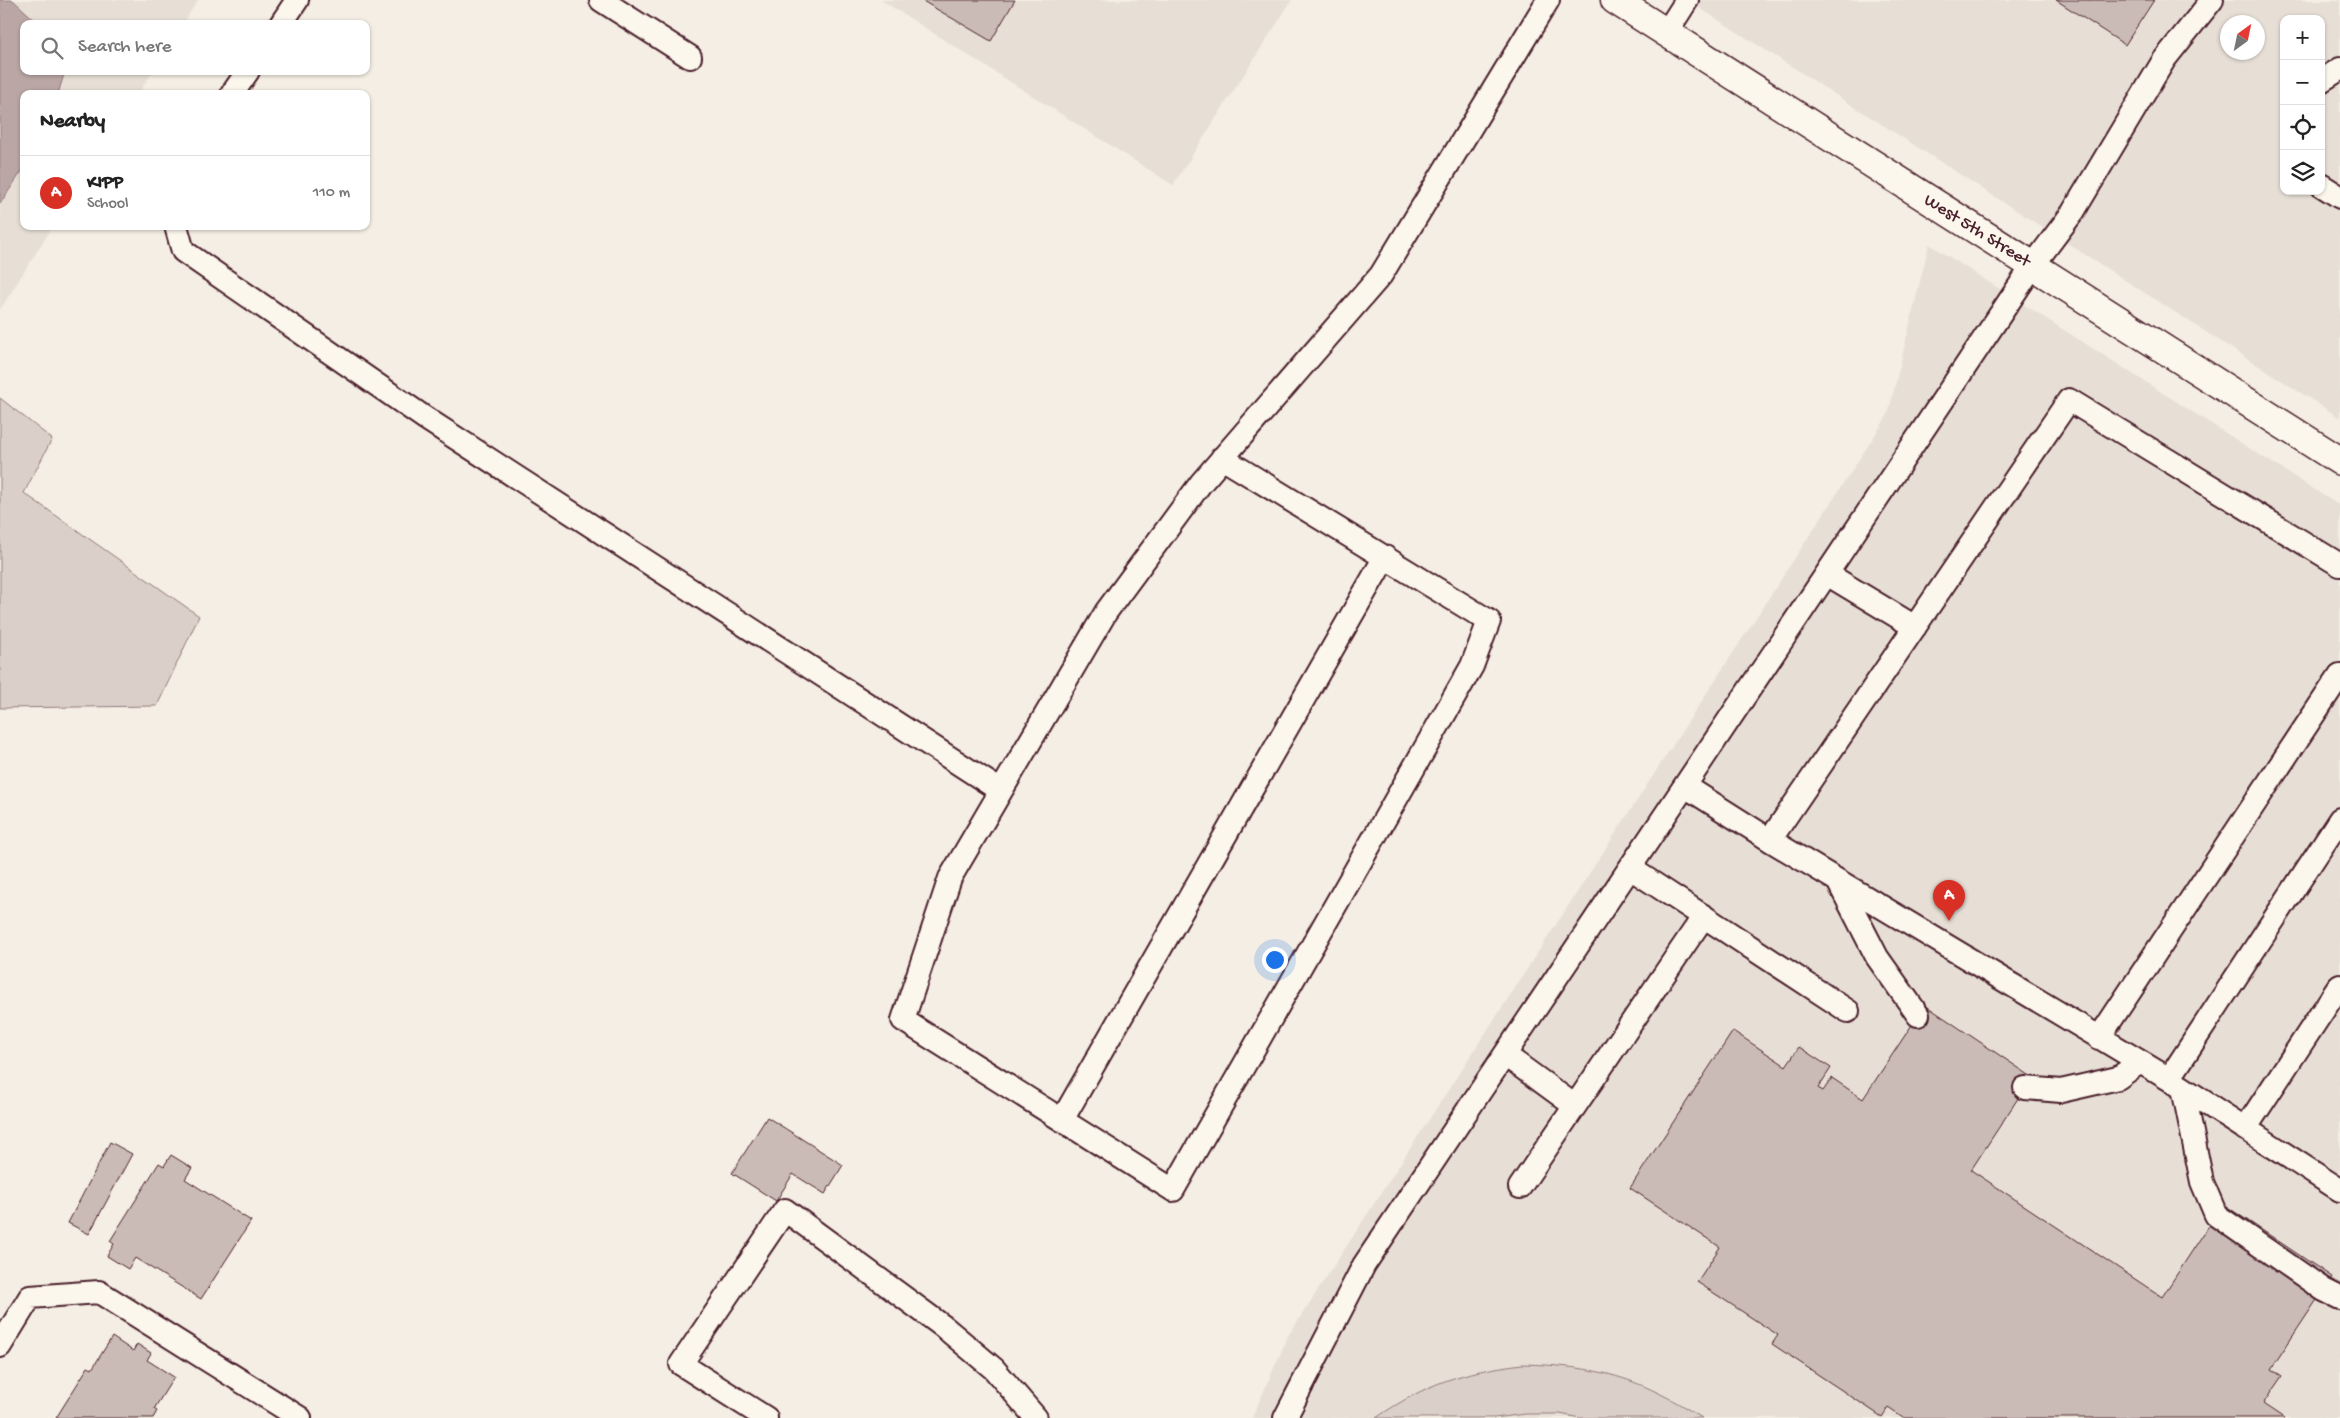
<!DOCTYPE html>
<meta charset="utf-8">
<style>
body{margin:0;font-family:"Gochi Hand",sans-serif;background:#f6f6f6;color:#222}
.controls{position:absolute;right:15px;top:15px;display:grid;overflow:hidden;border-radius:10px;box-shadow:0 1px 4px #0004}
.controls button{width:45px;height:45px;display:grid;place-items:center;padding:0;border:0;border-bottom:1px solid #e0e0e0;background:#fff;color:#222;font:25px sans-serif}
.compass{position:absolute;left:2220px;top:15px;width:45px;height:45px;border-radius:50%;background:#fff;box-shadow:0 1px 4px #0004;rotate:33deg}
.you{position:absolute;left:1274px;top:959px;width:18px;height:18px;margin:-12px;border:4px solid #fff;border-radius:50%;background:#1a73e8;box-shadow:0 0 0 8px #1a73e833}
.badge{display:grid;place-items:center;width:32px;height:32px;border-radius:50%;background:#d93025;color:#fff;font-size:16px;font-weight:700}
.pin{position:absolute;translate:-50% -41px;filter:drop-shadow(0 1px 2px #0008)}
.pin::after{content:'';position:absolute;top:26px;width:18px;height:15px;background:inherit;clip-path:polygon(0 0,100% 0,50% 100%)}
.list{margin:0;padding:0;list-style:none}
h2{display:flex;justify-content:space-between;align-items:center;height:65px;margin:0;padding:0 20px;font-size:21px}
h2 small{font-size:16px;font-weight:400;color:#767676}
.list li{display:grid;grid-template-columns:32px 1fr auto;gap:15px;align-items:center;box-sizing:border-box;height:75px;padding:0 20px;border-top:1px solid #e0e0e0}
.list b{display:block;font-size:19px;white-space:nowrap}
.list p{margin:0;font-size:16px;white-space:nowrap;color:#767676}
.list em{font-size:16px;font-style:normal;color:#767676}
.icon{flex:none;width:28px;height:28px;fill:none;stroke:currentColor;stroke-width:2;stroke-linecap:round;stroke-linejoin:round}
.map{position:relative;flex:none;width:2340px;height:1418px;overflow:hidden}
.search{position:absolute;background:#fff;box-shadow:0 1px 4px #0004;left:20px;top:20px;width:350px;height:55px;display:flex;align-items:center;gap:12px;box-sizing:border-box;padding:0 18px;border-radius:10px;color:#767676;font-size:19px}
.panel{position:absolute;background:#fff;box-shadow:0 1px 4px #0004;left:20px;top:90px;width:350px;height:140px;border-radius:10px}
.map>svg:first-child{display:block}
.built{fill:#e7dfd6;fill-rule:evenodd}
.green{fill:#dbd0c9;stroke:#92787a}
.water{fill:#baa7a5;stroke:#8d7174}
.building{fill:#cabbb6;stroke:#4a1f2b}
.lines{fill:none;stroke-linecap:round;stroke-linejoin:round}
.service-casing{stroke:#4a1f2b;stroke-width:26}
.tertiary-casing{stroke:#4a1f2b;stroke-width:31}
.service{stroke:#fbf7ec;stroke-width:22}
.tertiary{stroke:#fbf7ec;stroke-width:28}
.labels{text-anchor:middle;stroke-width:4;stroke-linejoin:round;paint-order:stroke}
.street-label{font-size:18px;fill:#4a1f2b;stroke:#fbf7ec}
</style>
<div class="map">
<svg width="2340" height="1418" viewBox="0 0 2340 1418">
<rect width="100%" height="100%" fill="#f4eee4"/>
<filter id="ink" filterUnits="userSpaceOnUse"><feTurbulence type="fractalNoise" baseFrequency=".02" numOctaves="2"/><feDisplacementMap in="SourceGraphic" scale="10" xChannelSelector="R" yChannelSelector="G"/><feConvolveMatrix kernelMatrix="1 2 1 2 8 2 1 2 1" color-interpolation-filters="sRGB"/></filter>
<g filter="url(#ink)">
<path class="built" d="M0,0H198L183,24H24V71H153L138,94H24V226H53L0,310Z
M881,0H1292L1173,185Z
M1687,0H2340V418L1775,56ZM2284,19H2321V191H2284ZM2228,22H2258V52H2228Z
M1929,244L2340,506V1418H1252L1288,1336L1888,415Z"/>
<path class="green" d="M0,398L52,439L24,493L199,616L157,706L0,708Z
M1522,1364C1597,1366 1639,1377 1702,1418H1580L1560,1414H1526L1494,1418H1376C1427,1383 1461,1372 1522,1364Z"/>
<path class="water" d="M0,0H13L39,24H24V71H65L58,94H24V168L0,204Z"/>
<path class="building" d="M921,0H1015L991,41Z
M2056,0H2154L2125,45Z
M1925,1005L2032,1077L1971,1170L2162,1297L2223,1204L2332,1277L2271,1369L2282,1376L2263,1404L2284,1418H1903L1888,1408L1882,1417L1772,1344L1778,1335L1697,1282L1720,1247L1630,1188L1733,1031L1786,1066L1799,1047L1831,1068L1818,1088L1823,1091L1832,1078L1863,1099Z
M767,1117L843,1165L825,1194L793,1174L776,1201L732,1173Z
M110,1142L132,1154L89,1234L68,1223Z
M171,1155L192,1168L185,1179L251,1221L201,1299L135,1258L128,1269L107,1256L114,1244L110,1241L159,1163L164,1166Z
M112,1337L133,1351L137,1344L151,1353L147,1360L174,1377L154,1409L157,1411L153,1418H56L88,1367L92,1369Z"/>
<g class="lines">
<defs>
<path id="service" d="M601,0L690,57
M281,24L297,0
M1666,33L1687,0
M2321,81L2340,69
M232,94L248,71
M2321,185L2340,197
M176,226L183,251L425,418L1001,791
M1222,458L1489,621L1472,666L1173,1190L903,1020L950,878L1106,612L1201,483L1381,275L1548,0
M1827,574L1915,627
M1685,786L1770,840L2169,1079L2340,1190
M1770,840L2069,400L2340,565
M1630,868L1848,1011
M1839,883L1877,957L1918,1015
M2099,1038L2340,675
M1505,1055L1575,1106
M2169,1079L2340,819
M2025,1088L2061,1091L2118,1078L2140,1062
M2183,1088L2202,1182L2216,1215L2324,1290L2340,1298
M1062,1120L1385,557
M2245,1129L2340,985
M1520,1187L1704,916
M0,1346L30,1297L99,1292L300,1418
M766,1418L681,1364L785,1210L944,1327L994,1369L1036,1418
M1285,1418L1364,1265L2034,264L2073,212L2164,60L2212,0"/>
<path id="tertiary" d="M1615,0L2340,461"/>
</defs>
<use href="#service" class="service-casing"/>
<use href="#tertiary" class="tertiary-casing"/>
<use href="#service" class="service"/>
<use href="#tertiary" class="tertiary"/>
</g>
</g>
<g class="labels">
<g class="street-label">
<text transform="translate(1978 229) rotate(32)" y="6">West 5th Street</text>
</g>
</g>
</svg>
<div class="controls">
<button>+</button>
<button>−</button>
<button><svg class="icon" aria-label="locate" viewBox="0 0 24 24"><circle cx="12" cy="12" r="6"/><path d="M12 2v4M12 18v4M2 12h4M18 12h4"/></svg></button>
<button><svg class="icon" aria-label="layers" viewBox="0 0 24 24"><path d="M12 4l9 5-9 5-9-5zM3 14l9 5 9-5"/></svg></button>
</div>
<svg class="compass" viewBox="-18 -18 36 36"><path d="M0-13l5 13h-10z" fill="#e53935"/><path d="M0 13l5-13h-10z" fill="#767676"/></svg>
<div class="you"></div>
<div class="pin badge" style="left:1949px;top:921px">A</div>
<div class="search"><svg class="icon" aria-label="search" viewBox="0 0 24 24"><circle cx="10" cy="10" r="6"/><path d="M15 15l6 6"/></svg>Search here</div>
<section class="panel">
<h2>Nearby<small></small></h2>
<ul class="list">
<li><span class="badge">A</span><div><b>KIPP</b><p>School</p></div><em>110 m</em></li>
</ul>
</section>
</div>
